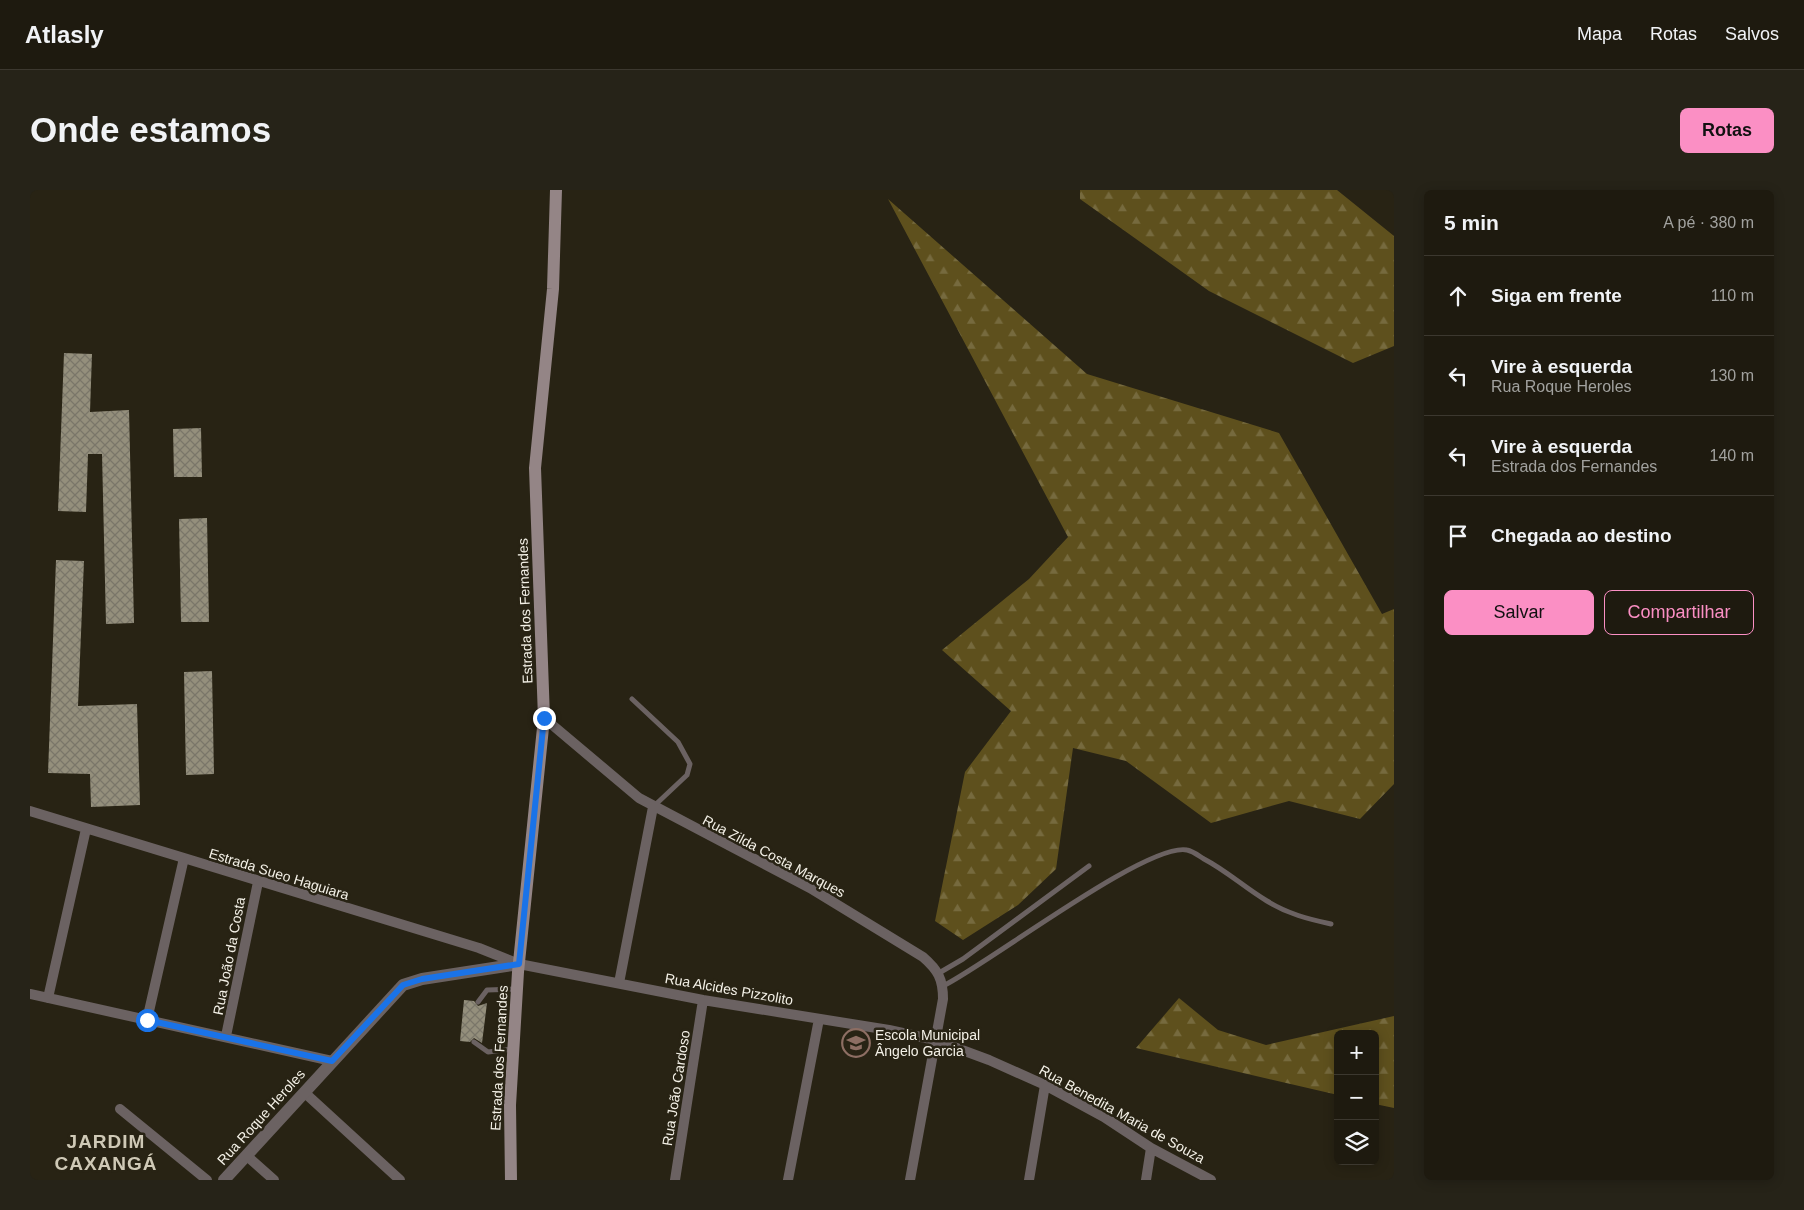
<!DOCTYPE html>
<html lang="pt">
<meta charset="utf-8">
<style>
body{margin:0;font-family:Arial,sans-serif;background:#262318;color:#f1f3f6}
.controls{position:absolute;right:15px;bottom:15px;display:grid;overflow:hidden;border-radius:8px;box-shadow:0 2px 12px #0003}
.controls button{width:45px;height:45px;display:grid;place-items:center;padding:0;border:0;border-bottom:1px solid #3c382f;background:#1e1a0f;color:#f1f3f6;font:25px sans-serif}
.stop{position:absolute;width:15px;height:15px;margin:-11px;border:4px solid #1a73e8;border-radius:50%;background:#fff}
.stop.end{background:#1a73e8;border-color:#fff;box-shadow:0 1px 5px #0008}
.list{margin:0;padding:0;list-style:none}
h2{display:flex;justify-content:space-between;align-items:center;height:65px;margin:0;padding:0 20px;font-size:21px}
h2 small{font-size:16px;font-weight:400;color:#a1a19e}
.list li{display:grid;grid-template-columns:32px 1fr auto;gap:15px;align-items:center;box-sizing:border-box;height:80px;padding:0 20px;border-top:1px solid #3c382f}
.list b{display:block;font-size:19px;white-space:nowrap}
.list p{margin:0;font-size:16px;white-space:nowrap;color:#a1a19e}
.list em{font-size:16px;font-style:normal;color:#a1a19e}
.actions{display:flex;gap:10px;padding:15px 20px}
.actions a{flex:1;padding:11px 0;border:1px solid #fb8fc4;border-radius:8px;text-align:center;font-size:18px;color:#fb8fc4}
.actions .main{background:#fb8fc4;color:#111}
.icon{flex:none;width:28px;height:28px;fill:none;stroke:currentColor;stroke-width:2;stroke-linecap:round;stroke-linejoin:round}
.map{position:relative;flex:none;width:1364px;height:990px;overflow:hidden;border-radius:8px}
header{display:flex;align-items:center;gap:30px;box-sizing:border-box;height:70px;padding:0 25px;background:#1e1a0f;border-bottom:1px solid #3c382f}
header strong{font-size:24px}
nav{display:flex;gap:28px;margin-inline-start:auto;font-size:18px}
.intro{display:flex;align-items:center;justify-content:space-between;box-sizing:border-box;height:120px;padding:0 30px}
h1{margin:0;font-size:35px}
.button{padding:12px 22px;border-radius:8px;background:#fb8fc4;color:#111;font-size:18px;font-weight:700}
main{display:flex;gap:30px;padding:0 30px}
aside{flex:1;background:#1e1a0f;border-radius:8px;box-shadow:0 2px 12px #0003}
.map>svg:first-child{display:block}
.forest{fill:url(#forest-firs)}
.building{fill:url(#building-cross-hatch)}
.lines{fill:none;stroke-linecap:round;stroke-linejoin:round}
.service{stroke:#6b6262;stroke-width:5}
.minor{stroke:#6b6262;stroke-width:10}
.tertiary{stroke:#6b6262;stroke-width:12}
.secondary{stroke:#948586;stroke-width:12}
.route{stroke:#1a73e8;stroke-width:6}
.labels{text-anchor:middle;stroke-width:5;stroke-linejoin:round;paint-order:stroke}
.street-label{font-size:14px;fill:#f4f1e7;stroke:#282314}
.poi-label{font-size:14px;fill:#f4f1e7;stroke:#282314;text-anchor:start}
.district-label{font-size:19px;font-weight:bold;letter-spacing:1px;fill:#cfc9b6;stroke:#282314}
</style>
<header>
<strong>Atlasly</strong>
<nav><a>Mapa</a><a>Rotas</a><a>Salvos</a></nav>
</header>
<div class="intro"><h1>Onde estamos</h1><a class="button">Rotas</a></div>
<main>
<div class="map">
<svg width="1364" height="990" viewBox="0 0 1364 990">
<defs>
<pattern id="forest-firs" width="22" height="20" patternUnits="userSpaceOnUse" patternTransform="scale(1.25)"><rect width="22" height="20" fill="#5e501d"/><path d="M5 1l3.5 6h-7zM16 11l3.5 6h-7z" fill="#766a3e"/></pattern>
<pattern id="building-cross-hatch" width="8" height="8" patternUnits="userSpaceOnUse" patternTransform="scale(1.25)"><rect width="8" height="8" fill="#948f7c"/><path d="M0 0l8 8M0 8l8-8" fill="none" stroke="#7a7669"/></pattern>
</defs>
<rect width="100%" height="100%" fill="#282314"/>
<path class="forest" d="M1050,0H1307L1364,46V156L1323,173L1179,101L1050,9Z
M858,9L1057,184L1249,243L1352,424L1364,419V594L1330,629L1259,611L1181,633L1096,571L1043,558L1026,679L988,715L933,750L905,731L935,582L981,521L912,460L999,389L1038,347Z
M1149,808L1188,840L1236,855L1364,826V918L1345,914V844H1308V905L1106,858Z"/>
<path class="building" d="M34,163L62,164L60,222L99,220L104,433L76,434L72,264H58L56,322L28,321Z
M171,238L172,287H144L143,239Z
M177,328L179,432H151L149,329Z
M26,370L54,371L48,516L107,514L110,615L61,617L60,584L18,583Z
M182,481L184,584L156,585L154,482Z
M434,810L444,811L448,816L457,813L452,853L444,848L440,852L430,851Z"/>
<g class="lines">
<path class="service" d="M602,509L648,552L660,574L657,585L624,616
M909,783L933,769L1059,676
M913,796C958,774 1117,652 1157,660C1163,661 1169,666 1174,669C1197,681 1215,698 1237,711C1258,724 1278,729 1301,734
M448,812L457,800L487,799
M444,852L458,862L482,859"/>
<path class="minor" d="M514,528L609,608L780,698L893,767C908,780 913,789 913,809L880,990
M0,621L449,758L489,774L673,810L859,840L905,850L959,870L1015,895L1074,927L1121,958L1181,990
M589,793L623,617
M0,804L302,871
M18,808L56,639
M117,830L154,668
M196,846L228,692
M275,903L370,990
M90,919L177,990
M217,966L244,990
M645,990L673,810
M758,990L789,829
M999,990L1015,895
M1116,990L1121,958"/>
<path class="tertiary" d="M194,990L373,795L392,789L489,774"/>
<path class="secondary" d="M481,990L480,915L488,782L514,528L505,278L523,99L526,0"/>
</g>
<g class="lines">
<path class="route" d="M117,830L302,871L373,795L392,789L489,774L514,528"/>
</g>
<defs>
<symbol id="school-ring" viewBox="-11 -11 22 22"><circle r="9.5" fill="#282314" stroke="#8d6e63" stroke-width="1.5"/><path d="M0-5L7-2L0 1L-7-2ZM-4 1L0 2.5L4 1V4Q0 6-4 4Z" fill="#8d6e63"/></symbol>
</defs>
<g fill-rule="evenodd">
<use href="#school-ring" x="810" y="837" width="32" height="32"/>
</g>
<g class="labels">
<g class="street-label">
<text transform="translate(495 421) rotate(-92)" y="5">Estrada dos Fernandes</text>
<text transform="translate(744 666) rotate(28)" y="5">Rua Zilda Costa Marques</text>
<text transform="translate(249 684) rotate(17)" y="5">Estrada Sueo Haguiara</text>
<text transform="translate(199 766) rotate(-79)" y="5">Rua João da Costa</text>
<text transform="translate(699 799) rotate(10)" y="5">Rua Alcides Pizzolito</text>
<text transform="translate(469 868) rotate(-87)" y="5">Estrada dos Fernandes</text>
<text transform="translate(646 898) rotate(-81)" y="5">Rua João Cardoso</text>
<text transform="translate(1092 924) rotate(29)" y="5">Rua Benedita Maria de Souza</text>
<text transform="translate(231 927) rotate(-48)" y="5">Rua Roque Heroles</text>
</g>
<g class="poi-label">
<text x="845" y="850">Escola Municipal<tspan x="845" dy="16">Ângelo Garcia</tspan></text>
</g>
<g class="district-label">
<text x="76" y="958">JARDIM<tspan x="76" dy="22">CAXANGÁ</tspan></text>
</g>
</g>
</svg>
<div class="controls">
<button>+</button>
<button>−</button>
<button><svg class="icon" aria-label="layers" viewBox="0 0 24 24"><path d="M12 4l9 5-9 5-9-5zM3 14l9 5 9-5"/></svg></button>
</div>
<div class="stop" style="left:117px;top:830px"></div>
<div class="stop end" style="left:514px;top:528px"></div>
</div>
<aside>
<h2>5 min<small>A pé · 380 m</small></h2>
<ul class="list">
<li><svg class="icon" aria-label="ahead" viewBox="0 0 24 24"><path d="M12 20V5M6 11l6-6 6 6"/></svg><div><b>Siga em frente</b></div><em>110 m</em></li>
<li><svg class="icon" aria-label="left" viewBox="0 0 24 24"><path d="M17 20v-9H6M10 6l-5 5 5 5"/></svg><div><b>Vire à esquerda</b><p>Rua Roque Heroles</p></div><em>130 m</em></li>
<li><svg class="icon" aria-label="left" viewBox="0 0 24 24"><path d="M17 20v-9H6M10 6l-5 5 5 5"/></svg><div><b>Vire à esquerda</b><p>Estrada dos Fernandes</p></div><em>140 m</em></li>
<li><svg class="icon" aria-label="arrive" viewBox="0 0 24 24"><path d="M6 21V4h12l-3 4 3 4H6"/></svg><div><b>Chegada ao destino</b></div></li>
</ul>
<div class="actions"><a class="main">Salvar</a><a>Compartilhar</a></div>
</aside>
</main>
